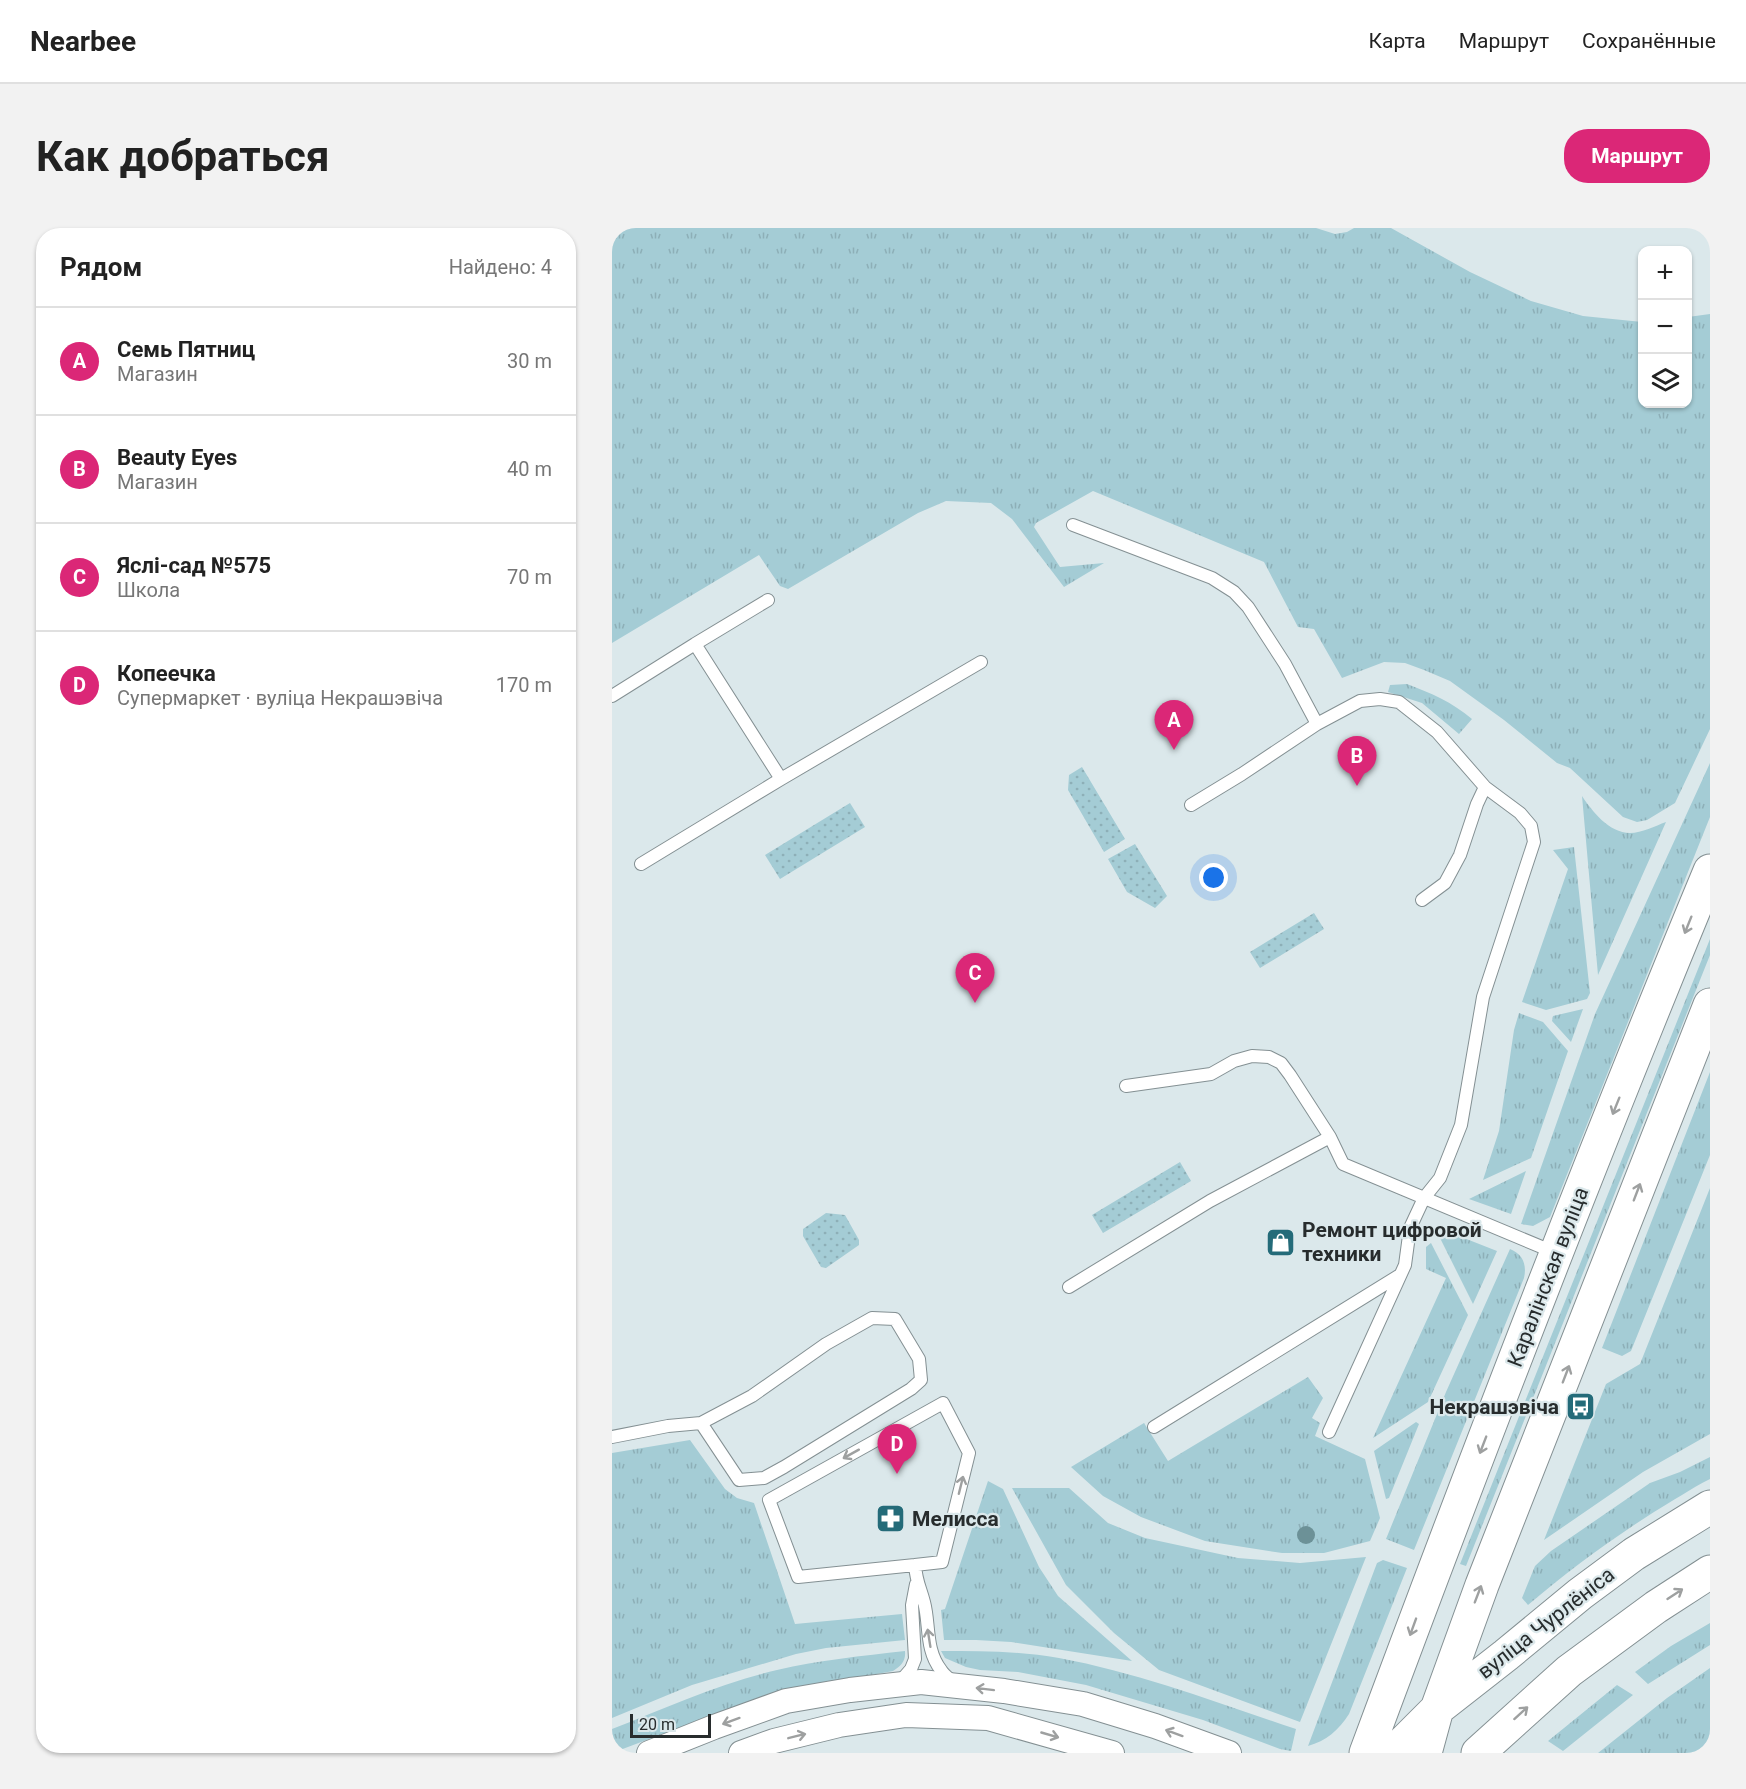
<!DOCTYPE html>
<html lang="ru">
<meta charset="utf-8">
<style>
body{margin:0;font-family:Roboto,sans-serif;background:#f2f2f2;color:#222}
.controls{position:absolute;right:18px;top:18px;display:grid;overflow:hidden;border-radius:12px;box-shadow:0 2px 4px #0004}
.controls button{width:54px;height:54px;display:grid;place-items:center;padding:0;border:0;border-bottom:2px solid #e0e0e0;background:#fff;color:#222;font:30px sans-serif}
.scale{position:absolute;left:18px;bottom:15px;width:81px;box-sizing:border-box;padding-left:6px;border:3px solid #272c2d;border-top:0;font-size:16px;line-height:21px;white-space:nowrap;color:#272c2d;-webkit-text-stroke:4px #dbe8eb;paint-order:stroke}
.you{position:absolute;left:602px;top:650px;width:21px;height:21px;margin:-15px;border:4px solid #fff;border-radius:50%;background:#1a73e8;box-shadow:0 0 0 9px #1a73e833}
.badge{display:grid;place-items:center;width:39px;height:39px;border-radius:50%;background:#db2777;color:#fff;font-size:20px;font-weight:700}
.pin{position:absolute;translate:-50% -50px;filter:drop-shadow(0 2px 3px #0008)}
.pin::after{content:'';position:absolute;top:32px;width:21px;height:18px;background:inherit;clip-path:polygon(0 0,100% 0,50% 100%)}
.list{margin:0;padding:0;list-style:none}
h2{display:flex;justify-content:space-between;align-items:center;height:78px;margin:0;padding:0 24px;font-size:26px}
h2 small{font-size:20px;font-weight:400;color:#767676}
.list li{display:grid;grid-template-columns:39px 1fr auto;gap:18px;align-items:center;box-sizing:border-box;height:108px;padding:0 24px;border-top:2px solid #e0e0e0}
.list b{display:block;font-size:22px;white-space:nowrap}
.list p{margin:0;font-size:20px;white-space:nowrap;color:#767676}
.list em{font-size:20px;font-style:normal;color:#767676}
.icon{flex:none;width:33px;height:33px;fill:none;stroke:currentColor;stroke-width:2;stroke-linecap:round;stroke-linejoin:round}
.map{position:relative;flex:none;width:1098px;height:1525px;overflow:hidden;border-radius:24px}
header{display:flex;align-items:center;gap:36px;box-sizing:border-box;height:84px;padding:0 30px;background:#fff;border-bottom:2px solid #e0e0e0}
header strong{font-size:28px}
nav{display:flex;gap:33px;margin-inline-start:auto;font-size:21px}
.intro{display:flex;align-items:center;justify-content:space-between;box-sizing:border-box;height:144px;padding:0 36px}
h1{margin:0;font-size:42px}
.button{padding:15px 27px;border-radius:24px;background:#db2777;color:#fff;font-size:21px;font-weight:700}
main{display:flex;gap:36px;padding:0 36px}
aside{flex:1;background:#fff;border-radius:24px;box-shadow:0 2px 4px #0004}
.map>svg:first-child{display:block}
.grass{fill:url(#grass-tufts)}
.park{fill:url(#park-dots)}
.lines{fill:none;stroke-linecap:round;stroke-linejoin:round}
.lane-casing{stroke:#849093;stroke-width:14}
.street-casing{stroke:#849093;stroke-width:26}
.secondary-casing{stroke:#849093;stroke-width:35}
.lane{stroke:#fff;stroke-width:12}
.street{stroke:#fff;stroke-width:24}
.secondary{stroke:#fff;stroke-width:33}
.tree{fill:#6c9197}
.oneway{stroke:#9ea0a0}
.labels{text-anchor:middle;stroke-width:4.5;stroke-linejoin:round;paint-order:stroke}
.poi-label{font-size:21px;font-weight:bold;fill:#272c2d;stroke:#dbe8eb;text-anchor:start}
.street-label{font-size:21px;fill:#272c2d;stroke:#dbe8eb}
</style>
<header>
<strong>Nearbee</strong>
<nav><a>Карта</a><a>Маршрут</a><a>Сохранённые</a></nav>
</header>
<div class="intro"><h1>Как добраться</h1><a class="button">Маршрут</a></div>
<main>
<aside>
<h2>Рядом<small>Найдено: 4</small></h2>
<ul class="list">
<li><span class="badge">A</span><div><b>Семь Пятниц</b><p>Магазин</p></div><em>30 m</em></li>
<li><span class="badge">B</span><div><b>Beauty Eyes</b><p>Магазин</p></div><em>40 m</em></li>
<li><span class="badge">C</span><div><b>Яслі-сад №575</b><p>Школа</p></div><em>70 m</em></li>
<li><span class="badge">D</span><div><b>Копеечка</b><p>Супермаркет · вуліца Некрашэвіча</p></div><em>170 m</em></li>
</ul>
</aside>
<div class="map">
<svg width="1098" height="1525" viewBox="0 0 1098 1525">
<defs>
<pattern id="grass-tufts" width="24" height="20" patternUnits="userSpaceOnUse" patternTransform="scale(1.5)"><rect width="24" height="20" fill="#a4ccd5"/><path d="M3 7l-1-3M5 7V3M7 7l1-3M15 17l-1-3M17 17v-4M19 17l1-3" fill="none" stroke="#8dafb7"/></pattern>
<pattern id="park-dots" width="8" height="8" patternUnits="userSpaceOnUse" patternTransform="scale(1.5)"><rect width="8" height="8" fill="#a4ccd5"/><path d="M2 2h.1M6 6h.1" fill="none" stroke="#8dafb7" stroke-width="1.8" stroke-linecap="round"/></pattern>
</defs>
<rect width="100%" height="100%" fill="#dbe8eb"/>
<path class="grass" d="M0,0H704L723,6L735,4L742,0H779L858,44L919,73L971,88L1030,94V176H1076V89L1098,86V501L1063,575L1035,592L1025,594L1011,589L958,540L945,535L892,492L838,453L812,442L793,435L772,434L730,450L702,401L686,399L652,334L481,263L424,295L422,299L448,339L492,335L452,359L400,291L379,275L334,273L306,285L176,361L168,358L147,327L0,415Z
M795,456C819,465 840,474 860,491L847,506L810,475L776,464L778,457Z
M1098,535V589L938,989L921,998L909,996L983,786Z
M970,568C980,583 997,605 1018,605C1030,605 1043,598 1054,594L986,747Z
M962,619L978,765L975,771L934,782L910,774L956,641L941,622Z
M1098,711V727L854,1338L848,1336Z
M971,781L959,814L940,793L941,788Z
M907,785L931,794L956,823L919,930L871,952L887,903L902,802Z
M1098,844V927L1019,1123L1010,1128L990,1120Z
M914,943L899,986L857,971Z
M1098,960V1206L1031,1244L932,1312L994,1156L1028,1136Z
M829,1001L885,1023L861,1076L825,1004Z
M819,1015L856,1087L816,1174L761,1210L834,1050L814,1041V1019Z
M898,1021C911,1026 915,1037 912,1050L802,1322L774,1311L834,1164Z
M696,1149L711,1170L700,1190L708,1195L703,1208L753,1231L768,1290L758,1313L712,1325H670L593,1313L529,1289L491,1268L459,1239L532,1195L556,1233Z
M804,1194L807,1196L777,1270L774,1271L762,1223Z
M78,1212L113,1261L125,1270L142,1275L183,1396L290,1386L293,1412L214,1420L184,1426L80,1457L0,1490V1225Z
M1098,1229V1251C1078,1261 1061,1273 1042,1284C998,1312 956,1343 916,1377L910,1370L923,1338L939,1323L1038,1255L1068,1244Z
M376,1253L391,1261L427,1339L446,1368L520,1433L399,1414L364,1412H332L329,1382L333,1381Z
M400,1260H457L496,1295L533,1310L626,1330L688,1335L754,1329L688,1494L547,1442L502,1405L454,1357Z
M771,1332L795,1340L737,1486C727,1502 714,1513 696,1518L765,1335Z
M1098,1395V1417L1036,1456L1023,1444L1059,1418Z
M293,1423C294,1433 289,1438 281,1443L180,1462L93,1490L0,1525V1501C54,1480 108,1455 165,1442C207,1432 250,1428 293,1423Z
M329,1423C368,1423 408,1423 447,1430C528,1445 606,1475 684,1501L679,1523L668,1521L591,1492L474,1457L406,1444L368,1442L354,1439L333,1430Z
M1098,1440V1525H986L1055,1470Z
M1005,1457L1021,1467L951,1523L936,1513Z"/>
<path class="park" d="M470,539L513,611L492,624L456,562L457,547Z
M238,575L253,599L168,651L153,627Z
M523,616L555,668L543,680L515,664L496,631Z
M702,685L712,701L648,740L638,724Z
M568,934L579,953L491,1005L480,987Z
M214,985L233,987L247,1012V1017L214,1040L209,1039L191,1008V1001Z"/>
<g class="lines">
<defs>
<path id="lane" d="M461,297L600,350L622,364L636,379L673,436L705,496
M83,416L156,372
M0,468L83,416L169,551
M579,577L630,546L705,496L748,473L768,471L787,474L825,504L873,559L908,585L919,598L922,614L871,769L849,897L828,950L812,970L798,1000L793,1037L717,1204
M29,636L169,551L369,434
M810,672L833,655L848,627L865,576L873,559
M514,858L599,846L622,833L640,828L657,829L669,835L678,847L718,909
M457,1059L598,973L718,909L731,936L944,1025
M542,1199L788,1047
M0,1209L56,1198L89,1195L127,1252L152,1250L172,1239L299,1161L309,1152L307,1131L283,1091L260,1090L214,1116L140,1168L89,1195
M303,1337L330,1334L357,1225L331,1175L157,1272L186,1349L303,1337C304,1353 308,1359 312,1374C318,1396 313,1422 329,1442C332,1447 338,1451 342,1455
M287,1455L299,1441L303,1431L300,1377L304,1356"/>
<path id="street" d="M37,1525L102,1499L174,1473L238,1462L309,1454L392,1463L471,1476L543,1498L617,1525
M129,1525L162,1513L227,1497L294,1487L376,1490L500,1525"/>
<path id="secondary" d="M754,1525C864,1229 977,934 1098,643
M781,1525L825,1481L894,1427L968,1366L1022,1326L1098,1279
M813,1525L825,1481L870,1357L1098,777
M866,1525L957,1443L1044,1379L1098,1344"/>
</defs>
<use href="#lane" class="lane-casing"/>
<use href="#street" class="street-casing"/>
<use href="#secondary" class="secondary-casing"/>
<use href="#lane" class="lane"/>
<use href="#street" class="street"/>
<use href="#secondary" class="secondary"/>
</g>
<circle class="tree" cx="694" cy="1307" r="9"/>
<defs><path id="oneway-shaft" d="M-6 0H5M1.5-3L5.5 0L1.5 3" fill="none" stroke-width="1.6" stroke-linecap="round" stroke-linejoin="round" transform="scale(1.5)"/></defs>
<g class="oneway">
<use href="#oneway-shaft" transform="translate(1076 697) rotate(112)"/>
<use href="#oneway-shaft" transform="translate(1004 878) rotate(112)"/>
<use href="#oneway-shaft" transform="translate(1025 964) rotate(-69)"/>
<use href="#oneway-shaft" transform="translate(954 1146) rotate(-69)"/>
<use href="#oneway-shaft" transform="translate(871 1217) rotate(111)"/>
<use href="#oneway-shaft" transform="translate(239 1226) rotate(151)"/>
<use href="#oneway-shaft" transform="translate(349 1257) rotate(-76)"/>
<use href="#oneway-shaft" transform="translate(866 1366) rotate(-69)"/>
<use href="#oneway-shaft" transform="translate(1063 1366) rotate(-33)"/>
<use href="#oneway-shaft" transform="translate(801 1399) rotate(110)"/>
<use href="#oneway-shaft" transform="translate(317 1410) rotate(-99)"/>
<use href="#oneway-shaft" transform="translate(373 1461) rotate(-173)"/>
<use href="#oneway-shaft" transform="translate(909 1485) rotate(-42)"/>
<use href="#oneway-shaft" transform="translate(119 1493) rotate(160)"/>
<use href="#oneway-shaft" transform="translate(562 1505) rotate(-160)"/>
<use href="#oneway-shaft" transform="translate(438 1507) rotate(16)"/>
<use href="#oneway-shaft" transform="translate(185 1508) rotate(-14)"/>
</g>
<defs>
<symbol id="shop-square" viewBox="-11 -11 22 22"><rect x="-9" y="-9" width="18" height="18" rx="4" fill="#246b79" stroke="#dbe8eb"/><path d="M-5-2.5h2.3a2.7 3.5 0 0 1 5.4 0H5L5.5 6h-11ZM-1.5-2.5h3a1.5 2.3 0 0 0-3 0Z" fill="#fff"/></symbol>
<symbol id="bus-square" viewBox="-11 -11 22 22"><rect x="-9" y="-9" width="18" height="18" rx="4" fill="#246b79" stroke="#dbe8eb"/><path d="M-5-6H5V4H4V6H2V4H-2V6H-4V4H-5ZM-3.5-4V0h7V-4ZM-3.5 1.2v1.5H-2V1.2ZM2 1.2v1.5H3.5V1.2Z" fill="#fff"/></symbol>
<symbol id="pharmacy-square" viewBox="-11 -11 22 22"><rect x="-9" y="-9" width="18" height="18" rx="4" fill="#246b79" stroke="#dbe8eb"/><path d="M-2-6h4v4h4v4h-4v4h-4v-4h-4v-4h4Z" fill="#fff"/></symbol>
</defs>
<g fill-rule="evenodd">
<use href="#shop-square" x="652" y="998" width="33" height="33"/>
<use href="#bus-square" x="952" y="1162" width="33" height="33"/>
<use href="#pharmacy-square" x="262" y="1274" width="33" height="33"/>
</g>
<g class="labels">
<g class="poi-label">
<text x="690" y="1009">Ремонт цифровой<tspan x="690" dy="24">техники</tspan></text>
<text x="947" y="1186" text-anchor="end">Некрашэвіча</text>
<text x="300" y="1298">Мелисса</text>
</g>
<g class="street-label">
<text transform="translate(936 1049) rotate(-69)" y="7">Каралінская вуліца</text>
<text transform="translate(934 1395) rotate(-38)" y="7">вуліца Чурлёніса</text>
</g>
</g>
</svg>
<div class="controls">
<button>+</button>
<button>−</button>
<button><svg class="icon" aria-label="layers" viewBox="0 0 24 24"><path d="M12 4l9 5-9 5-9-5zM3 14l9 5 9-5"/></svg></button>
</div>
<div class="scale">20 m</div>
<div class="you"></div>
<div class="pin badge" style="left:562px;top:522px">A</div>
<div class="pin badge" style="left:745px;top:558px">B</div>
<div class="pin badge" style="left:363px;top:775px">C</div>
<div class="pin badge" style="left:285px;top:1246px">D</div>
</div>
</main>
